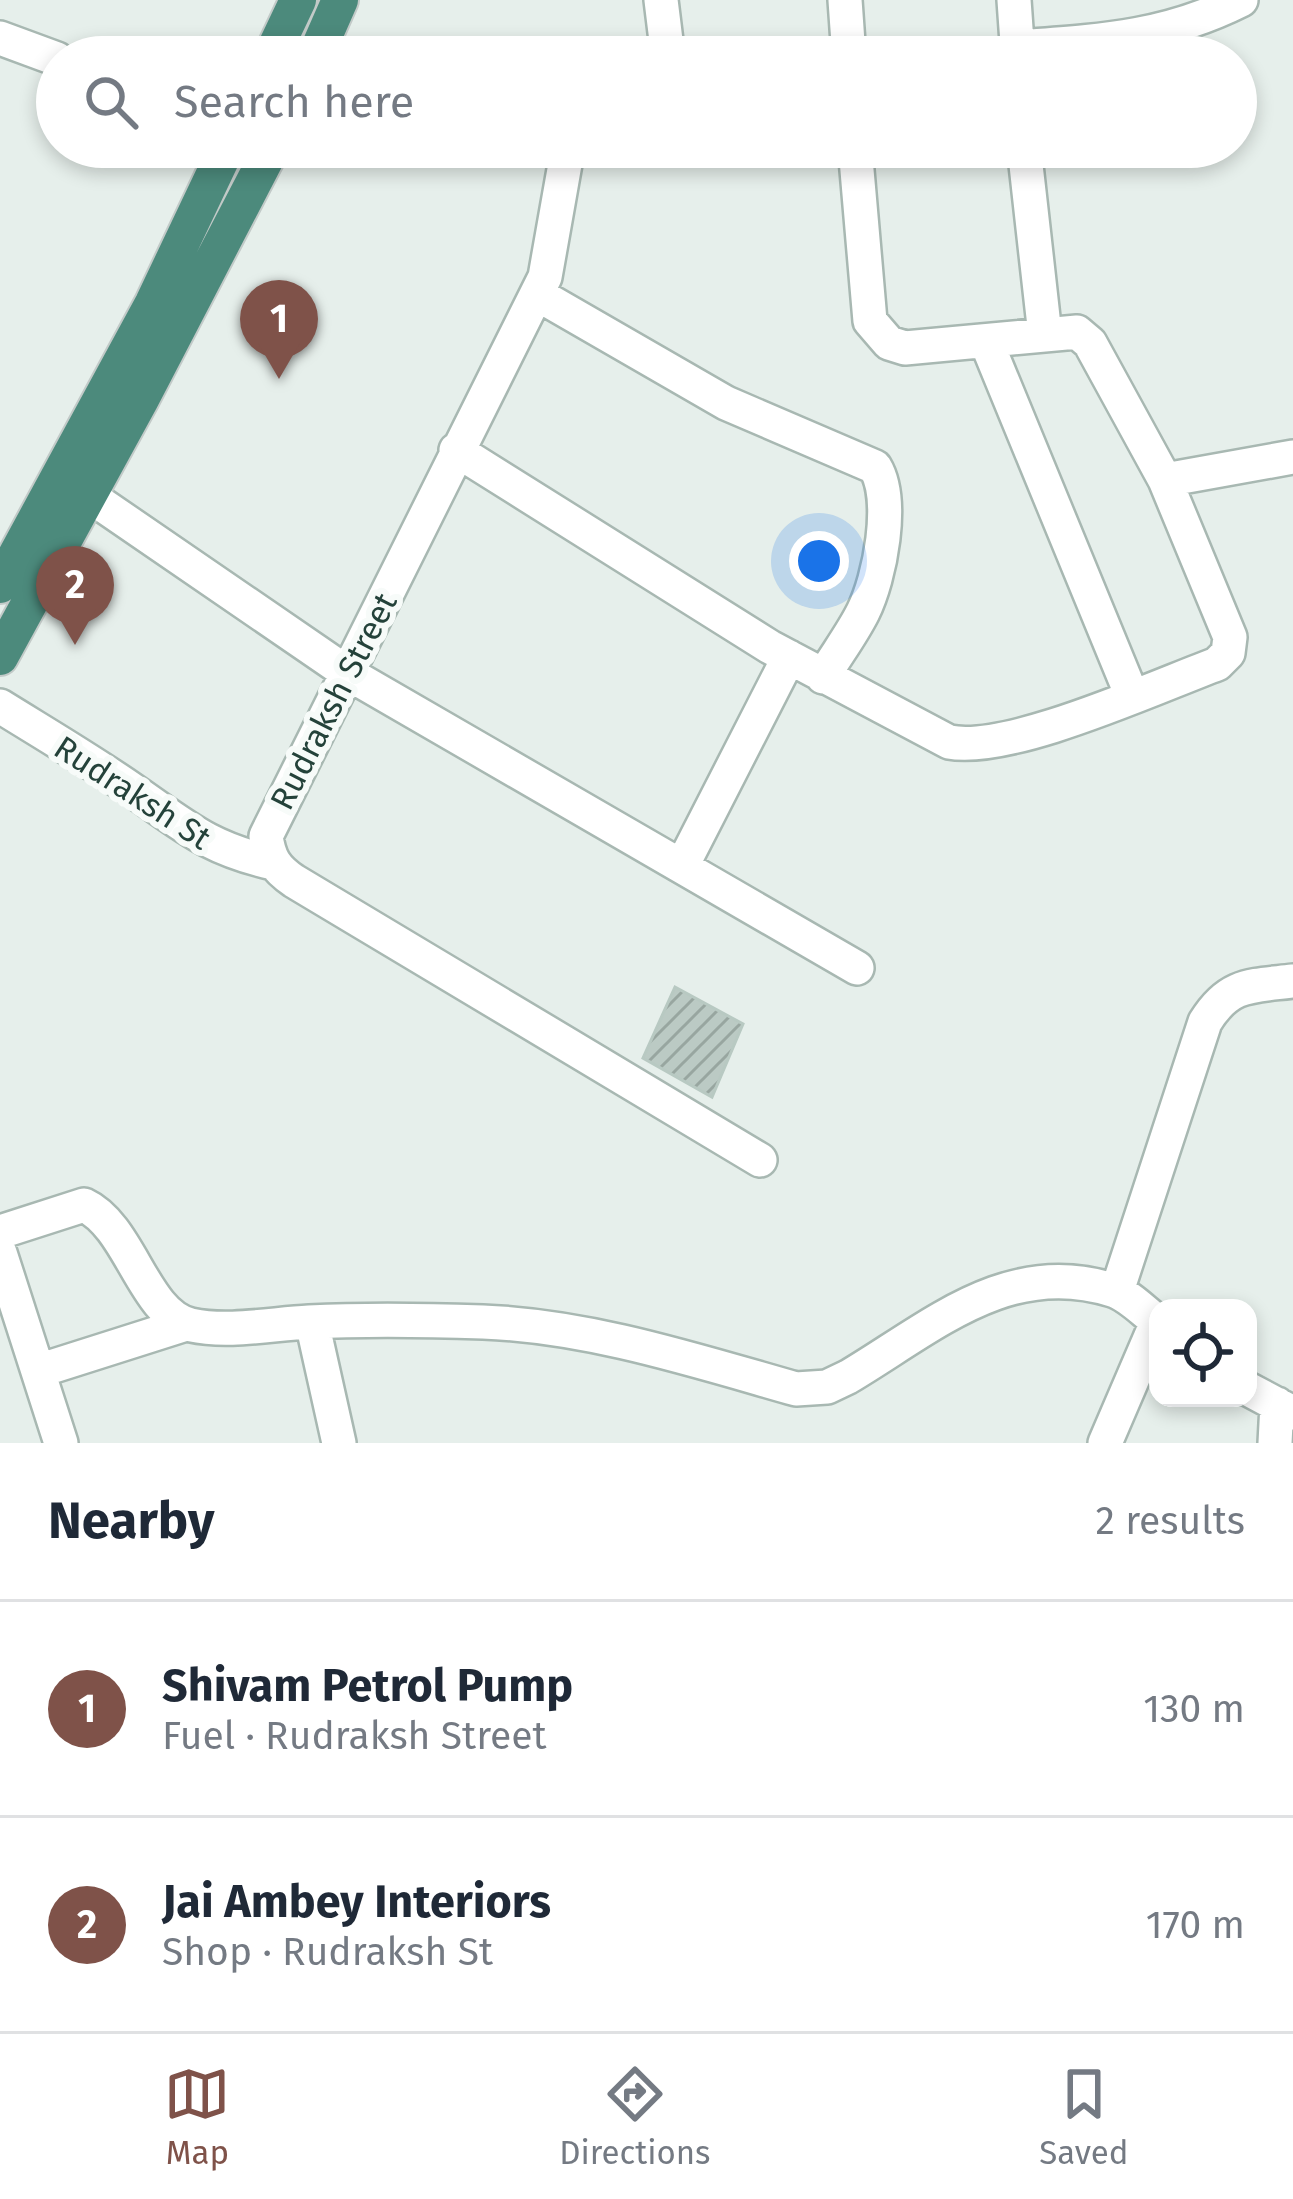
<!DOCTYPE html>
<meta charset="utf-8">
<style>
body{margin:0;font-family:"Fira Sans",sans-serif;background:#f6f6f7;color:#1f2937}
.controls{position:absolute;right:36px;bottom:36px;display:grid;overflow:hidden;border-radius:24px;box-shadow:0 6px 18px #0003}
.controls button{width:108px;height:108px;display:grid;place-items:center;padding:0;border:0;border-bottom:3px solid #e0e1e3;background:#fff;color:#1f2937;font:60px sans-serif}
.you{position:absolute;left:819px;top:561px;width:42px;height:42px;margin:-30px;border:9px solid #fff;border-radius:50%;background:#1a73e8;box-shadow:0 0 0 18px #1a73e833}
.badge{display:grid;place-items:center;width:78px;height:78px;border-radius:50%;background:#7f5249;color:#fff;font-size:39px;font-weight:700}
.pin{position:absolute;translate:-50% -99px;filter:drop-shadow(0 3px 6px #0008)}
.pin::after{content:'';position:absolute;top:63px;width:42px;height:36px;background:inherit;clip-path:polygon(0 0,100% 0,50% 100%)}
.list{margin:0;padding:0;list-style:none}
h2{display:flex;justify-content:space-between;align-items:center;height:156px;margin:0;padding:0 48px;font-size:51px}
h2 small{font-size:39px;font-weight:400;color:#747a83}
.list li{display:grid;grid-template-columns:78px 1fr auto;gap:36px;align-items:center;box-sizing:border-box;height:216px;padding:0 48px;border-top:3px solid #e0e1e3}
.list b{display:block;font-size:45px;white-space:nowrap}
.list p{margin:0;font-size:39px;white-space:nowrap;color:#747a83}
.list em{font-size:39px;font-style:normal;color:#747a83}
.icon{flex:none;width:66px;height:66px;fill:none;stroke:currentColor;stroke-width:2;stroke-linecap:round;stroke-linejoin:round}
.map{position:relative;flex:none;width:1293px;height:1443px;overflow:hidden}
.search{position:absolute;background:#fff;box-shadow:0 6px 18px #0003;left:36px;right:36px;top:36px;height:132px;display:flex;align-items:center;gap:30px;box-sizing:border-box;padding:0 42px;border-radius:66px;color:#747a83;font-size:45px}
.sheet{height:588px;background:#fff}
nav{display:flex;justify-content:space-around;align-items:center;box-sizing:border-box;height:168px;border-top:3px solid #e0e1e3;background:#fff;font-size:33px;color:#747a83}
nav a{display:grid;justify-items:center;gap:6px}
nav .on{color:#7f5249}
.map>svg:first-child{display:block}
.building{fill:url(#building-hatch);stroke:#b8c9c2;stroke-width:3}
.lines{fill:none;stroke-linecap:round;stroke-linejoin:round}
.minor-casing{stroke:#a8b8b2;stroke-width:38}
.trunk-casing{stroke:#c2cac8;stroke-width:40}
.minor{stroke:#fff;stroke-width:33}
.trunk{stroke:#4c8a7c;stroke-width:36}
.labels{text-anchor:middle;stroke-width:12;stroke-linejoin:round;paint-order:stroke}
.street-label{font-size:33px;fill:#24423a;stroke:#f7fbf9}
</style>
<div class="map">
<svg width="1293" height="1443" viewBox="0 0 1293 1443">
<defs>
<pattern id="building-hatch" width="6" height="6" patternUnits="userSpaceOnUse" patternTransform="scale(3)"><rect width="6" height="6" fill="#bbcac4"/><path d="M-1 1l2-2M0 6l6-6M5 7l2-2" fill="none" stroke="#98a6a0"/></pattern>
</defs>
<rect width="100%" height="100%" fill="#e6efeb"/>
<path class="building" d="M675,987L743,1024L712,1097L643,1058Z"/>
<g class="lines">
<defs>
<path id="minor" d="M661,0L668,57
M845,0L849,57
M1014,0L1018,57
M0,38L57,59
M1017,47C1100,41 1165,38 1241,0
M568,147L545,277L266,836C269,858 275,868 294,881L760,1160
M680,147V148
M1024,147L1045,335
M537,294L726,403L875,467C895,500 880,578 863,612C852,634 836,655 823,677
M986,341L1132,696
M456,450L770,647L949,742C1009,754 1155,687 1217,664L1228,653L1230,637L1165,480L1090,343L1077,332L905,348L889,343L870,321L855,147
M1165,480L1293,457
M88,495L349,674L857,968
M0,706C45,734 91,761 134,791C186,827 208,848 273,863
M682,866L789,657
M0,1232L84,1205C131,1227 143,1314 191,1325C228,1333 271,1324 309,1322C367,1319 426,1320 483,1322C589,1326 694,1360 796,1389L827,1387L848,1377C932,1327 1008,1257 1112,1290C1129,1295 1144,1312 1158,1322
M0,1253L61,1443
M1117,1291L1205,1022C1229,983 1251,986 1293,981
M312,1322L339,1443
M38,1371L186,1324
M1248,1389L1293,1413
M1105,1443L1157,1322
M1275,1443L1277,1404"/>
<path id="trunk" d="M271,57L298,0
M315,57L340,0
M0,585L153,303L227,147
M0,657L141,399L272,147"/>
</defs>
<use href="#minor" class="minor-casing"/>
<use href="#trunk" class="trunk-casing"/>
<use href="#minor" class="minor"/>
<use href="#trunk" class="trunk"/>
</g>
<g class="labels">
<g class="street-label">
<text transform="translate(333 701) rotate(-63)" y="12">Rudraksh Street</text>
<text transform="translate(133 792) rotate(33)" y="12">Rudraksh St</text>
</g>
</g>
</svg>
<div class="controls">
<button><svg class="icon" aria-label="locate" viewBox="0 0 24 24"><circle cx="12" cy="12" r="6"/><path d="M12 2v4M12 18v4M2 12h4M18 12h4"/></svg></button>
</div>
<div class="you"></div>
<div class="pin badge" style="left:279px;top:379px">1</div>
<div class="pin badge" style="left:75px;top:645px">2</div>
<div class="search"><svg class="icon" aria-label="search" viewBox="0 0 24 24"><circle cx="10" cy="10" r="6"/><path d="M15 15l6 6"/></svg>Search here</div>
</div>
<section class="sheet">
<h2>Nearby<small>2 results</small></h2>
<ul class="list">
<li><span class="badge">1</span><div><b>Shivam Petrol Pump</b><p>Fuel · Rudraksh Street</p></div><em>130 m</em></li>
<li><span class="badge">2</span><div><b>Jai Ambey Interiors</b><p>Shop · Rudraksh St</p></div><em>170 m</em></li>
</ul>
</section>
<nav>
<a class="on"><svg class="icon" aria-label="map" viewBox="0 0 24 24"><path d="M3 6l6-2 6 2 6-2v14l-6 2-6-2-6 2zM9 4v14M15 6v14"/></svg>Map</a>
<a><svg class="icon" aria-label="directions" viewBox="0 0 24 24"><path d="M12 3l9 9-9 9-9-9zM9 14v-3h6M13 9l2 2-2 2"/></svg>Directions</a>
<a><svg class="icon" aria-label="saved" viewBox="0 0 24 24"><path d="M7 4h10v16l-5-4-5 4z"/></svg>Saved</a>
</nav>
